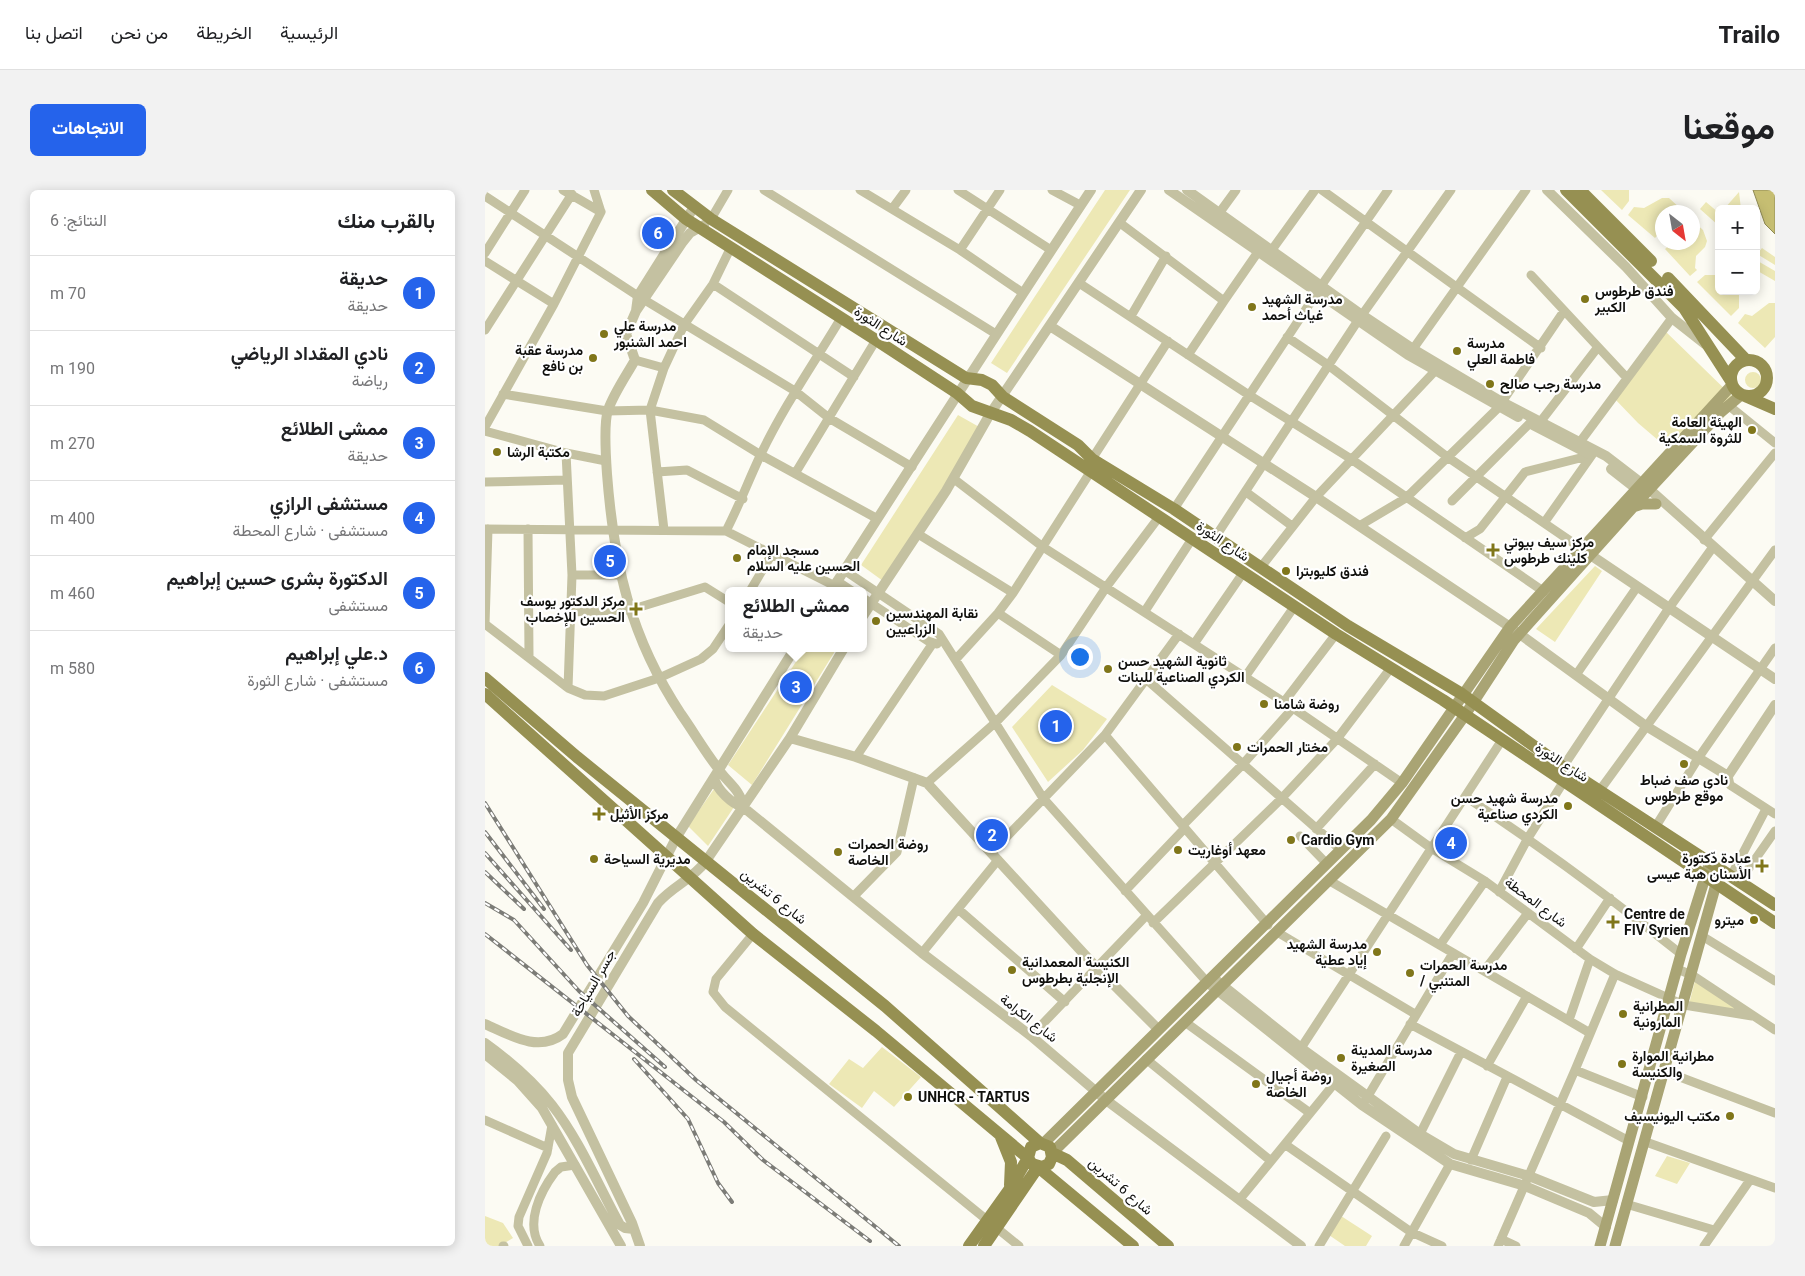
<!DOCTYPE html>
<html lang="ar">
<meta charset="utf-8">
<style>
body{margin:0;font-family:Roboto,Vazirmatn,sans-serif;background:#f2f2f2;color:#202124;direction:rtl}
.controls{position:absolute;right:15px;top:15px;display:grid;overflow:hidden;border-radius:8px;box-shadow:0 2px 12px #0003}
.controls button{width:45px;height:45px;display:grid;place-items:center;padding:0;border:0;border-bottom:1px solid #e0e0e0;background:#fff;color:#202124;font:25px sans-serif}
.compass{position:absolute;left:1170px;top:15px;width:45px;height:45px;border-radius:50%;background:#fff;box-shadow:0 2px 12px #0003;rotate:149deg}
.you{position:absolute;left:594px;top:466px;width:18px;height:18px;margin:-12px;border:4px solid #fff;border-radius:50%;background:#1a73e8;box-shadow:0 0 0 8px #1a73e833}
.badge{display:grid;place-items:center;width:32px;height:32px;border-radius:50%;background:#2563eb;color:#fff;font-size:16px;font-weight:700}
.pin{position:absolute;translate:-50% -50%;border:2px solid #fff;box-shadow:0 1px 5px #0006}
.popup{position:absolute;left:240px;top:397px;width:142px;height:65px;box-sizing:border-box;display:grid;place-content:center;border-radius:8px;background:#fff;filter:drop-shadow(0 1px 4px #0005);font-size:16px;white-space:nowrap;color:#757577}
.popup b{font-size:19px;color:#202124}
.popup::after{content:'';position:absolute;left:50%;top:100%;margin-left:-10px;border:10px solid transparent;border-top-color:#fff}
.list{margin:0;padding:0;list-style:none}
h2{display:flex;justify-content:space-between;align-items:center;height:65px;margin:0;padding:0 20px;font-size:21px}
h2 small{font-size:16px;font-weight:400;color:#757577}
.list li{display:grid;grid-template-columns:32px 1fr auto;gap:15px;align-items:center;box-sizing:border-box;height:75px;padding:0 20px;border-top:1px solid #e0e0e0}
.list b{display:block;font-size:19px;white-space:nowrap}
.list p{margin:0;font-size:16px;white-space:nowrap;color:#757577}
.list em{font-size:16px;font-style:normal;color:#757577}
.map{position:relative;flex:none;width:1290px;height:1056px;overflow:hidden;direction:ltr;border-radius:8px}
header{display:flex;align-items:center;gap:30px;box-sizing:border-box;height:70px;padding:0 25px;background:#fff;border-bottom:1px solid #e0e0e0}
header strong{font-size:24px}
nav{display:flex;gap:28px;margin-inline-start:auto;font-size:18px}
.intro{display:flex;align-items:center;justify-content:space-between;box-sizing:border-box;height:120px;padding:0 30px}
h1{margin:0;font-size:35px}
.button{padding:12px 22px;border-radius:8px;background:#2563eb;color:#fff;font-size:18px;font-weight:700}
main{display:flex;gap:30px;padding:0 30px}
aside{flex:1;background:#fff;border-radius:8px;box-shadow:0 2px 12px #0003}
.map>svg:first-child{display:block}
.green{fill:#ede8b5}
.water{fill:#c6be72;stroke:#8f8a54}
.lines{fill:none;stroke-linecap:round;stroke-linejoin:round}
.minor{stroke:#c4c1a1;stroke-width:9}
.tertiary{stroke:#c4c1a1;stroke-width:10}
.secondary{stroke:#a9a474;stroke-width:11}
.primary{stroke:#969052;stroke-width:12}
.rail-casing{stroke:#7c7c77;stroke-width:4}
.rail{stroke:#fff;stroke-width:2;stroke-dasharray:5.5;stroke-linecap:butt}
.poi-dot{fill:#80761a;stroke:#fff;stroke-width:2}
.labels{text-anchor:middle;stroke-width:4.5;stroke-linejoin:round;paint-order:stroke}
.poi-label{font-size:14px;font-weight:bold;fill:#10100d;stroke:#fff;text-anchor:start}
.street-label{font-size:14px;fill:#10100d;stroke:#fff}
</style>
<header>
<strong>Trailo</strong>
<nav><a>الرئيسية</a><a>الخريطة</a><a>من نحن</a><a>اتصل بنا</a></nav>
</header>
<div class="intro"><h1>موقعنا</h1><a class="button">الاتجاهات</a></div>
<main>
<div class="map">
<svg width="1290" height="1056" viewBox="0 0 1290 1056">
<rect width="100%" height="100%" fill="#fcfbf3"/>
<path class="green" d="M620,0H645L522,183L506,173Z
M1116,0H1144V11L1137,20Z
M1254,2L1256,19H1239Z
M1177,8H1184L1197,20L1195,22H1178L1177,40L1170,48L1143,25L1149,17L1159,18Z
M1221,12L1234,23V36L1215,19Z
M1208,31L1218,40L1222,51L1220,57L1211,66L1210,78L1212,80L1205,86L1180,59L1187,53L1208,52Z
M1277,58L1290,67V75L1272,64Z
M1271,70L1290,81V91L1271,80Z
M1220,85H1234V101H1254V118L1246,126L1212,92Z
M1284,113H1290V147L1280,158L1253,133L1260,124L1267,126Z
M1178,139L1250,209L1194,268L1153,233L1128,207Z
M1260 190a8 8 0 1 1 16 0a8 8 0 1 1-16 0Z
M473,225L496,238L398,391L376,375Z
M1110,376L1117,381L1070,452L1051,439Z
M320,458H352L267,595L243,575Z
M567,495L622,529L598,560L563,592L527,537Z
M229,599L249,617L223,656L203,636Z
M1210,791L1258,823L1204,814Z
M397,857L436,887L409,917L389,901L377,918L344,894L364,869L378,878Z
M1182,966L1205,973L1192,994L1170,986Z
M853,1024L887,1046L881,1056H860L841,1043Z
M0,1026L18,1033L28,1048L15,1056H0Z"/>
<path class="water" d="M1268,0H1290V44L1280,34Z"/>
<g class="lines">
<path class="minor" d="M109,0L116,22
M279,0L511,144
M375,0L475,60L538,103
M473,0L566,60
M567,0L595,15
M837,0L1056,158
M0,6L153,106L310,201L344,228L427,277
M407,19L421,0
M735,22L751,0
M226,29L243,0
M635,33L739,111L703,165
M475,60L515,0
M786,61L830,0
M0,63L40,0
M0,71L69,114
M1046,85L1142,188
M594,93L764,205L863,267L1058,401
M228,94L369,187
M836,96L903,0
M739,111L773,62
M646,126L681,66
M0,140L87,4
M802,147L843,175L961,266L1100,361
M928,159L1041,0
M150,170L179,178
M18,204L122,221L165,220L219,230L276,265L391,328
M1017,212L1079,121
M1243,215L1290,253
M1056,231L1113,157
M0,237L69,114L116,22L78,0
M0,241L81,263L121,271
M1092,256L1187,128
M81,263L87,385L83,498
M607,269L683,151
M172,282L202,280L258,309
M311,282L391,150
M469,289L558,357L808,518L917,593
M0,292L81,290
M761,302L807,336
M967,311L1045,233
M689,319L831,104
M1059,333L1107,265
M874,336L921,308L1013,218
M0,339L241,341L350,396
M43,339L44,466
M179,340L165,220L179,178L199,135L228,94L246,57
M241,341C254,316 264,289 276,264C299,216 329,173 356,128
M433,344L528,403
M731,346L872,132L966,0
M980,348L995,339L1040,282L1107,265
M1219,350L1290,263
M776,377L831,307L950,181
M359,380L454,444L558,608L722,792
M87,385H135
M352,391L367,401
M265,401L287,364
M378,408L443,451L452,454
M660,421L707,349
M85,422L145,420L220,397L244,412
M513,423L576,465
M0,434L83,498L100,505L119,506L174,488L216,469L228,459L244,435
M0,434L3,339
M709,454L758,383
M471,469L513,423L528,403L606,281
M1091,485L1152,397
M760,487L809,417
M661,489L856,660
M799,512L851,444
M620,545L783,735
M371,567L448,453
M1078,577L1184,418L1228,357
M1243,586L1245,595L1290,624
M442,593L511,532L576,465L622,396L674,327
M1115,600L1290,360
M981,607C1055,656 1126,708 1196,764
M906,629L946,658L1000,691L1105,769L1130,784L1199,815L1267,826
M699,634L758,574L808,518
M1171,636L1214,567L1290,458
M831,639L890,574
M815,646L842,674
M506,663L620,545L694,444
M1246,686L1281,619
M845,691L1105,843
M1255,691L1290,641
M640,701L700,638
M1014,702L1043,648L1079,591
M369,706L412,662L429,588
M473,719L580,812
M668,733L796,609L852,549L905,479
M792,742L930,824
M268,744L231,789L228,802L240,817L534,1056
M1217,746L1290,791
M955,755L1000,691
M1091,759L1125,708
M437,763L513,670
M1192,779L1207,785L1290,840
M999,781L1043,723
M1084,830L1105,769
M700,832L825,923
M925,834L1144,951
M546,846L661,726
M816,858L1017,550
M661,869L786,971
M1002,876L1042,806
M1090,880L1158,907
M1179,881L1290,923
M880,911L968,763
M0,930L63,958
M935,944L976,862
M1161,952L1290,998
M801,955L926,1042L957,1056
M986,970L1022,887
M755,1009L853,889
M1141,1014L1229,1040
M1016,1049L1031,1056
M18,1056H19
M43,1056L33,1036L34,1027L62,963L67,935
M55,1056C40,1033 55,1002 70,982L76,977L90,975
M834,1056L901,946
M919,1056L965,974
M1013,1056L1090,880L1130,784
M1219,1056L1265,990"/>
<path class="tertiary" d="M684,0L923,165L1033,227
M702,0L877,125L928,159L1017,212L1121,266L1164,299L1290,411
M1062,0L1141,77L1187,128L1220,154
M209,17L153,106L151,121L141,144L150,170C141,186 129,203 123,220C119,232 121,270 122,284C129,375 145,447 196,524C208,541 219,560 232,577C241,592 256,599 258,617
M151,121L197,53L205,43L219,35
M565,136L831,307L1025,437L1161,536L1243,586L1290,515
M1048,235L1104,264
M1126,279L1158,304
M1107,366L1290,489
M346,401C432,267 518,133 606,0
M378,426L461,301L505,224L656,0
M305,548L371,567L442,593L611,777L673,839
M229,588C232,600 247,614 258,617L437,763L546,846L621,910L816,1056
M732,791L816,858L935,944L969,964L1044,986L1109,1012L1128,1010
M722,792L877,915L965,974L1040,996L1104,1023L1121,1037
M0,834C25,845 53,863 78,844L158,713L191,648L310,458
M0,853C25,871 48,891 67,915C95,951 113,995 135,1035L140,1038L149,1039
M0,864L32,890L57,918L136,1056
M155,1056L147,1033L87,907L83,890V863L173,713C189,695 207,690 221,671L305,548L359,458"/>
<path class="secondary" d="M1148,317L1157,314H1171
M559,953L886,630L917,593L1025,437L1247,195
M567,963L906,629L980,525L1029,450L1159,305L1236,222L1256,205
M1115,1056L1196,764L1223,678
M1130,1056L1233,687"/>
<path class="primary" d="M167,0L201,29L391,150L472,203L487,216L526,230L545,241L851,444L958,510L1290,733
M188,0L226,29L481,188L497,190L507,195L518,207L593,255L607,269L689,319L863,436L977,504L1078,577L1290,715
M1081,0L1199,118L1246,191
M1095,0L1166,71
M1183,88L1261,170
M1246 188a18 18 0 1 1 36 0a18 18 0 1 1-36 0Z
M1260,206L1290,219
M0,488L92,567L400,816L555,953
M0,504L268,744L391,841L543,968L547,974L557,977L564,974L567,967L565,957L555,953L546,957L543,968L524,1000L484,1056
M516,947L526,972L525,995
M567,963L582,970L683,1056
M499,1056L553,977L648,1056"/>
<defs>
<path id="rail" d="M0,613L102,775L143,826L211,890L414,1056
M0,642L59,719
M0,663L86,760
M0,682L39,719
M0,713L29,730L94,801L180,877
M0,744L239,932L278,970L385,1051
M149,869L203,929L233,993L247,1012"/>
</defs>
<use href="#rail" class="rail-casing"/>
<use href="#rail" class="rail"/>
</g>
<g class="poi-dot">
<circle cx="1100" cy="109" r="5"/>
<circle cx="767" cy="117" r="5"/>
<circle cx="119" cy="144" r="5"/>
<circle cx="972" cy="161" r="5"/>
<circle cx="108" cy="168" r="5"/>
<circle cx="1005" cy="194" r="5"/>
<circle cx="1267" cy="240" r="5"/>
<circle cx="12" cy="262" r="5"/>
<path d="M1005.5 352.5h5v5h5v5h-5v5h-5v-5h-5v-5h5z"/>
<circle cx="252" cy="368" r="5"/>
<circle cx="801" cy="381" r="5"/>
<path d="M148.5 411.5h5v5h5v5h-5v5h-5v-5h-5v-5h5z"/>
<circle cx="391" cy="431" r="5"/>
<circle cx="623" cy="479" r="5"/>
<circle cx="779" cy="514" r="5"/>
<circle cx="752" cy="557" r="5"/>
<circle cx="1199" cy="574" r="5"/>
<circle cx="1083" cy="616" r="5"/>
<path d="M111.5 616.5h5v5h5v5h-5v5h-5v-5h-5v-5h5z"/>
<circle cx="806" cy="650" r="5"/>
<circle cx="693" cy="660" r="5"/>
<circle cx="353" cy="662" r="5"/>
<circle cx="109" cy="669" r="5"/>
<path d="M1274.5 668.5h5v5h5v5h-5v5h-5v-5h-5v-5h5z"/>
<circle cx="1269" cy="730" r="5"/>
<path d="M1125.5 724.5h5v5h5v5h-5v5h-5v-5h-5v-5h5z"/>
<circle cx="892" cy="762" r="5"/>
<circle cx="527" cy="780" r="5"/>
<circle cx="925" cy="783" r="5"/>
<circle cx="1138" cy="824" r="5"/>
<circle cx="856" cy="868" r="5"/>
<circle cx="1137" cy="874" r="5"/>
<circle cx="771" cy="894" r="5"/>
<circle cx="423" cy="907" r="5"/>
<circle cx="1245" cy="926" r="5"/>
</g>
<g class="labels">
<g class="poi-label">
<text x="1110" y="106">فندق طرطوس<tspan x="1110" dy="16">الكبير</tspan></text>
<text x="777" y="114">مدرسة الشهيد<tspan x="777" dy="16">غياث أحمد</tspan></text>
<text x="129" y="141">مدرسة علي<tspan x="129" dy="16">احمد الشنبور</tspan></text>
<text x="982" y="158">مدرسة<tspan x="982" dy="16">فاطمة العلي</tspan></text>
<text x="98" y="165" text-anchor="end">مدرسة عقبة<tspan x="98" dy="16">بن نافع</tspan></text>
<text x="1015" y="199">مدرسة رجب صالح</text>
<text x="1257" y="237" text-anchor="end">الهيئة العامة<tspan x="1257" dy="16">للثروة السمكية</tspan></text>
<text x="22" y="267">مكتبة الرشا</text>
<text x="1019" y="357">مركز سيف بيوتي<tspan x="1019" dy="16">كلينك طرطوس</tspan></text>
<text x="262" y="365">مسجد الإمام<tspan x="262" dy="16">الحسين عليه السلام</tspan></text>
<text x="811" y="386">فندق كليوبترا</text>
<text x="140" y="416" text-anchor="end">مركز الدكتور يوسف<tspan x="140" dy="16">الحسين للإخصاب</tspan></text>
<text x="401" y="428">نقابة المهندسين<tspan x="401" dy="16">الزراعيين</tspan></text>
<text x="633" y="476">ثانوية الشهيد حسن<tspan x="633" dy="16">الكردي الصناعية للبنات</tspan></text>
<text x="789" y="519">روضة شامنا</text>
<text x="762" y="562">مختار الحمرات</text>
<text x="1199" y="595" text-anchor="middle">نادي صف ضباط<tspan x="1199" dy="16">موقع طرطوس</tspan></text>
<text x="1073" y="613" text-anchor="end">مدرسة شهيد حسن<tspan x="1073" dy="16">الكردي صناعية</tspan></text>
<text x="125" y="629">مركز الأثيل</text>
<text x="816" y="655">Cardio Gym</text>
<text x="363" y="659">روضة الحمرات<tspan x="363" dy="16">الخاصة</tspan></text>
<text x="703" y="665">معهد أوغاريت</text>
<text x="1266" y="673" text-anchor="end">عيادة دّكتورة<tspan x="1266" dy="16">الأسنان هبة عيسى</tspan></text>
<text x="119" y="674">مديرية السياحة</text>
<text x="1139" y="729">Centre de<tspan x="1139" dy="16">FIV Syrien</tspan></text>
<text x="1259" y="735" text-anchor="end">ميترو</text>
<text x="882" y="759" text-anchor="end">مدرسة الشهيد<tspan x="882" dy="16">إياد عطية</tspan></text>
<text x="537" y="777">الكنيسة المعمدانية<tspan x="537" dy="16">الإنجلية بطرطوس</tspan></text>
<text x="935" y="780">مدرسة الحمرات<tspan x="935" dy="16">/ المتنبي</tspan></text>
<text x="1148" y="821">المطرانية<tspan x="1148" dy="16">المارونية</tspan></text>
<text x="866" y="865">مدرسة المدينة<tspan x="866" dy="16">الصغيرة</tspan></text>
<text x="1147" y="871">مطرانية الموارة<tspan x="1147" dy="16">والكنيسة</tspan></text>
<text x="781" y="891">روضة أجيال<tspan x="781" dy="16">الخاصة</tspan></text>
<text x="433" y="912">UNHCR - TARTUS</text>
<text x="1235" y="931" text-anchor="end">مكتب اليونيسيف</text>
</g>
<g class="street-label">
<text transform="translate(396 136) rotate(33)" y="5">شارع الثورة</text>
<text transform="translate(738 351) rotate(34)" y="5">شارع الثورة</text>
<text transform="translate(1077 572) rotate(33)" y="5">شارع الثورة</text>
<text transform="translate(289 706) rotate(39)" y="5">شارع 6 تشرين</text>
<text transform="translate(1051 712) rotate(37)" y="5">شارع المحطة</text>
<text transform="translate(108 793) rotate(-60)" y="5">جسر السياحة</text>
<text transform="translate(544 828) rotate(38)" y="5">شارع الكرامة</text>
<text transform="translate(636 996) rotate(41)" y="5">شارع 6 تشرين</text>
</g>
</g>
</svg>
<div class="controls">
<button>+</button>
<button>−</button>
</div>
<svg class="compass" viewBox="-18 -18 36 36"><path d="M0-13l5 13h-10z" fill="#e53935"/><path d="M0 13l5-13h-10z" fill="#757577"/></svg>
<div class="you"></div>
<div class="pin badge" style="left:571px;top:536px">1</div>
<div class="pin badge" style="left:507px;top:645px">2</div>
<div class="pin badge" style="left:311px;top:497px">3</div>
<div class="popup"><b>ممشى الطلائع</b>حديقة</div>
<div class="pin badge" style="left:966px;top:653px">4</div>
<div class="pin badge" style="left:125px;top:371px">5</div>
<div class="pin badge" style="left:173px;top:43px">6</div>
</div>
<aside>
<h2>بالقرب منك<small>النتائج: 6</small></h2>
<ul class="list">
<li><span class="badge">1</span><div><b>حديقة</b><p>حديقة</p></div><em>70 m</em></li>
<li><span class="badge">2</span><div><b>نادي المقداد الرياضي</b><p>رياضة</p></div><em>190 m</em></li>
<li><span class="badge">3</span><div><b>ممشى الطلائع</b><p>حديقة</p></div><em>270 m</em></li>
<li><span class="badge">4</span><div><b>مستشفى الرازي</b><p>مستشفى · شارع المحطة</p></div><em>400 m</em></li>
<li><span class="badge">5</span><div><b>الدكتورة بشرى حسين إبراهيم</b><p>مستشفى</p></div><em>460 m</em></li>
<li><span class="badge">6</span><div><b>د.علي إبراهيم</b><p>مستشفى · شارع الثورة</p></div><em>580 m</em></li>
</ul>
</aside>
</main>
